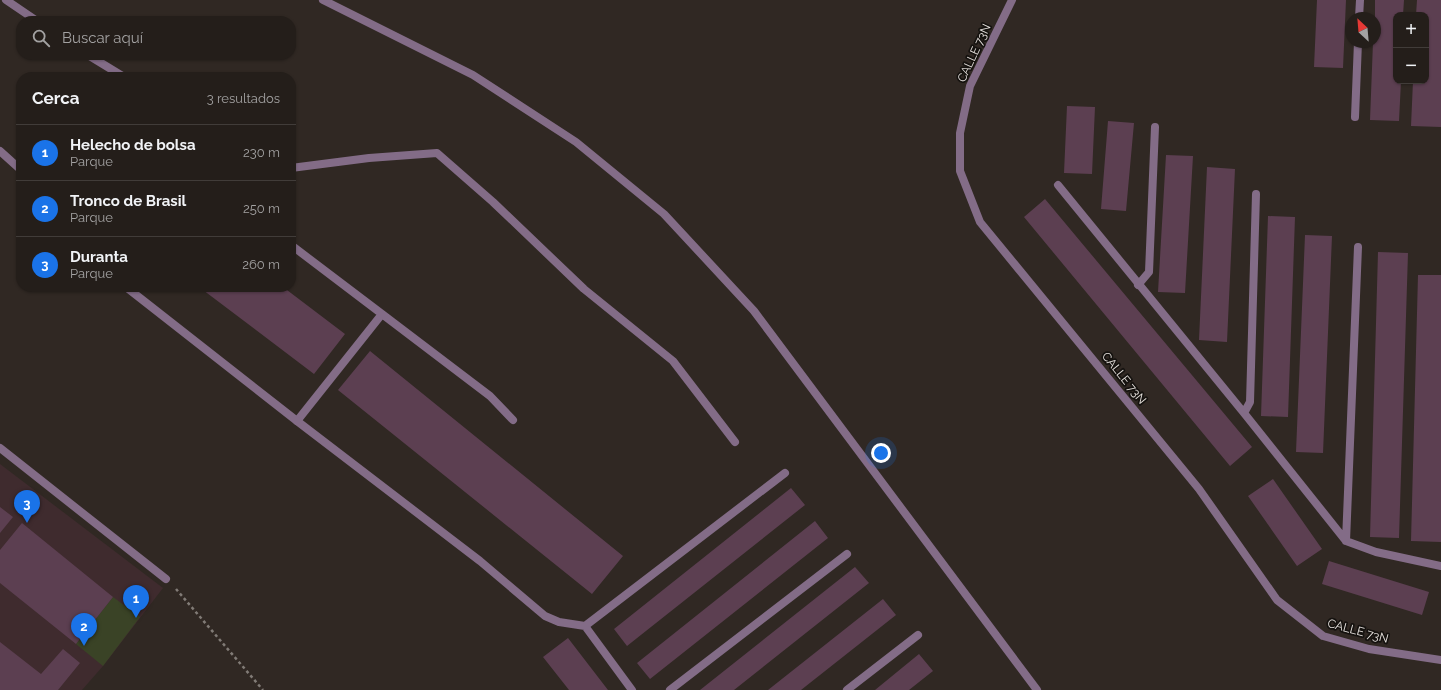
<!DOCTYPE html>
<html lang="es">
<meta charset="utf-8">
<style>
body{margin:0;font-family:Raleway,sans-serif;background:#302b27;color:#f1f3f6}
.controls{position:absolute;right:12px;top:12px;display:grid;overflow:hidden;border-radius:8px;box-shadow:0 1px 3px #0004}
.controls button{width:36px;height:36px;display:grid;place-items:center;padding:0;border:0;border-bottom:1px solid #413c39;background:#241e1a;color:#f1f3f6;font:20px sans-serif}
.compass{position:absolute;left:1345px;top:12px;width:36px;height:36px;border-radius:50%;background:#241e1a;box-shadow:0 1px 3px #0004;rotate:334deg}
.you{position:absolute;left:881px;top:453px;width:14px;height:14px;margin:-10px;border:3px solid #fff;border-radius:50%;background:#1a73e8;box-shadow:0 0 0 6px #1a73e833}
.badge{display:grid;place-items:center;width:26px;height:26px;border-radius:50%;background:#1a73e8;color:#fff;font-size:13px;font-weight:700}
.pin{position:absolute;translate:-50% -33px;filter:drop-shadow(0 1px 2px #0008)}
.pin::after{content:'';position:absolute;top:21px;width:14px;height:12px;background:inherit;clip-path:polygon(0 0,100% 0,50% 100%)}
.list{margin:0;padding:0;list-style:none}
h2{display:flex;justify-content:space-between;align-items:center;height:52px;margin:0;padding:0 16px;font-size:17px}
h2 small{font-size:13px;font-weight:400;color:#a3a2a2}
.list li{display:grid;grid-template-columns:26px 1fr auto;gap:12px;align-items:center;box-sizing:border-box;height:56px;padding:0 16px;border-top:1px solid #413c39}
.list b{display:block;font-size:15px;white-space:nowrap}
.list p{margin:0;font-size:13px;white-space:nowrap;color:#a3a2a2}
.list em{font-size:13px;font-style:normal;color:#a3a2a2}
.icon{flex:none;width:22px;height:22px;fill:none;stroke:currentColor;stroke-width:2;stroke-linecap:round;stroke-linejoin:round}
.map{position:relative;flex:none;width:1441px;height:690px;overflow:hidden}
.search{position:absolute;background:#241e1a;box-shadow:0 1px 3px #0004;left:16px;top:16px;width:280px;height:44px;display:flex;align-items:center;gap:10px;box-sizing:border-box;padding:0 14px;border-radius:16px;color:#a3a2a2;font-size:15px}
.panel{position:absolute;background:#241e1a;box-shadow:0 1px 3px #0004;left:16px;top:72px;width:280px;height:220px;border-radius:16px}
.map>svg:first-child{display:block}
.education{fill:#3f2b2e}
.green{fill:#3a4326}
.building{fill:#5c3f51}
.lines{fill:none;stroke-linecap:round;stroke-linejoin:round}
.path{stroke:#817b76;stroke-width:2.5;stroke-dasharray:3 3;stroke-linecap:butt}
.service{stroke:#836c87;stroke-width:8}
.minor{stroke:#836c87;stroke-width:8}
.labels{text-anchor:middle;stroke-width:3.5;stroke-linejoin:round;paint-order:stroke}
.street-label{font-size:12px;fill:#e7e2de;stroke:#15120f}
</style>
<div class="map">
<svg width="1441" height="690" viewBox="0 0 1441 690">
<rect width="100%" height="100%" fill="#302823"/>
<path class="education" d="M0,464L163,588L103,666L82,690H0Z"/>
<path class="green" d="M113,597L140,617L103,666L76,644Z"/>
<path class="building" d="M1317,0H1346L1343,68L1314,67Z
M1375,0H1404L1403,15H1396V81H1401L1399,121L1370,120L1373,42H1375Z
M1417,0H1441V127L1411,126L1413,81H1426V15H1416Z
M1067,106L1095,107L1092,174L1064,173Z
M1108,121L1134,123L1126,211L1101,209Z
M1166,155L1193,156L1185,293L1158,292Z
M1207,167L1235,169L1227,342L1199,340Z
M1045,199L1252,447L1230,466L1024,217Z
M1268,216L1295,217L1288,417L1261,416Z
M1305,235L1332,236L1323,453L1296,452Z
M1378,252L1408,253L1399,538L1370,537Z
M1418,275H1441V542L1411,541Z
M199,287H283L345,334L314,374Z
M370,351L623,556L592,594L338,390Z
M1273,479L1322,549L1297,566L1248,496Z
M791,488L805,505L627,646L614,629Z
M0,507L13,517L0,533Z
M815,521L828,538L650,679L637,663Z
M22,523L113,597L76,644L0,583V550Z
M1329,561L1429,592L1422,615L1322,584Z
M855,567L869,583L734,690H700Z
M883,599L896,615L801,690H768Z
M568,638L608,690H569L543,657Z
M0,642L41,674L63,649L80,663L58,690H0Z
M919,654L933,671L909,690H875Z"/>
<g class="lines">
<path class="path" d="M176,589L263,690"/>
<path class="service" d="M291,245L382,314
M297,421L382,314L490,396L513,420"/>
<path class="minor" d="M6,0L37,21
M323,0L473,75L576,142L664,214L754,311L1037,690
M1012,0L970,86L960,133V171L980,222L1199,489L1277,600L1323,636L1369,649L1441,660
M1359,18L1360,0
M88,55L124,77
M1355,117L1358,42
M0,151L21,170
M291,168L369,158L437,153L493,202L584,289L673,361L735,442
M1058,185L1244,413L1346,541L1376,552L1441,566
M1138,285L1149,272L1155,127
M126,287L297,421L480,561L545,616L559,622L585,626L632,690
M1244,413L1250,402L1256,194
M0,448L166,579
M1346,541L1358,247
M585,626L785,473
M670,690L847,554
M847,690L918,635"/>
</g>
<g class="labels">
<g class="street-label">
<text transform="translate(974 53) rotate(-65)" y="4">CALLE 73N</text>
<text transform="translate(1124 378) rotate(51)" y="4">CALLE 73N</text>
<text transform="translate(1358 631) rotate(15)" y="4">CALLE 73N</text>
</g>
</g>
</svg>
<div class="controls">
<button>+</button>
<button>−</button>
</div>
<svg class="compass" viewBox="-18 -18 36 36"><path d="M0-13l5 13h-10z" fill="#e53935"/><path d="M0 13l5-13h-10z" fill="#a3a2a2"/></svg>
<div class="you"></div>
<div class="pin badge" style="left:136px;top:618px">1</div>
<div class="pin badge" style="left:84px;top:646px">2</div>
<div class="pin badge" style="left:27px;top:523px">3</div>
<div class="search"><svg class="icon" aria-label="search" viewBox="0 0 24 24"><circle cx="10" cy="10" r="6"/><path d="M15 15l6 6"/></svg>Buscar aquí</div>
<section class="panel">
<h2>Cerca<small>3 resultados</small></h2>
<ul class="list">
<li><span class="badge">1</span><div><b>Helecho de bolsa</b><p>Parque</p></div><em>230 m</em></li>
<li><span class="badge">2</span><div><b>Tronco de Brasil</b><p>Parque</p></div><em>250 m</em></li>
<li><span class="badge">3</span><div><b>Duranta</b><p>Parque</p></div><em>260 m</em></li>
</ul>
</section>
</div>
